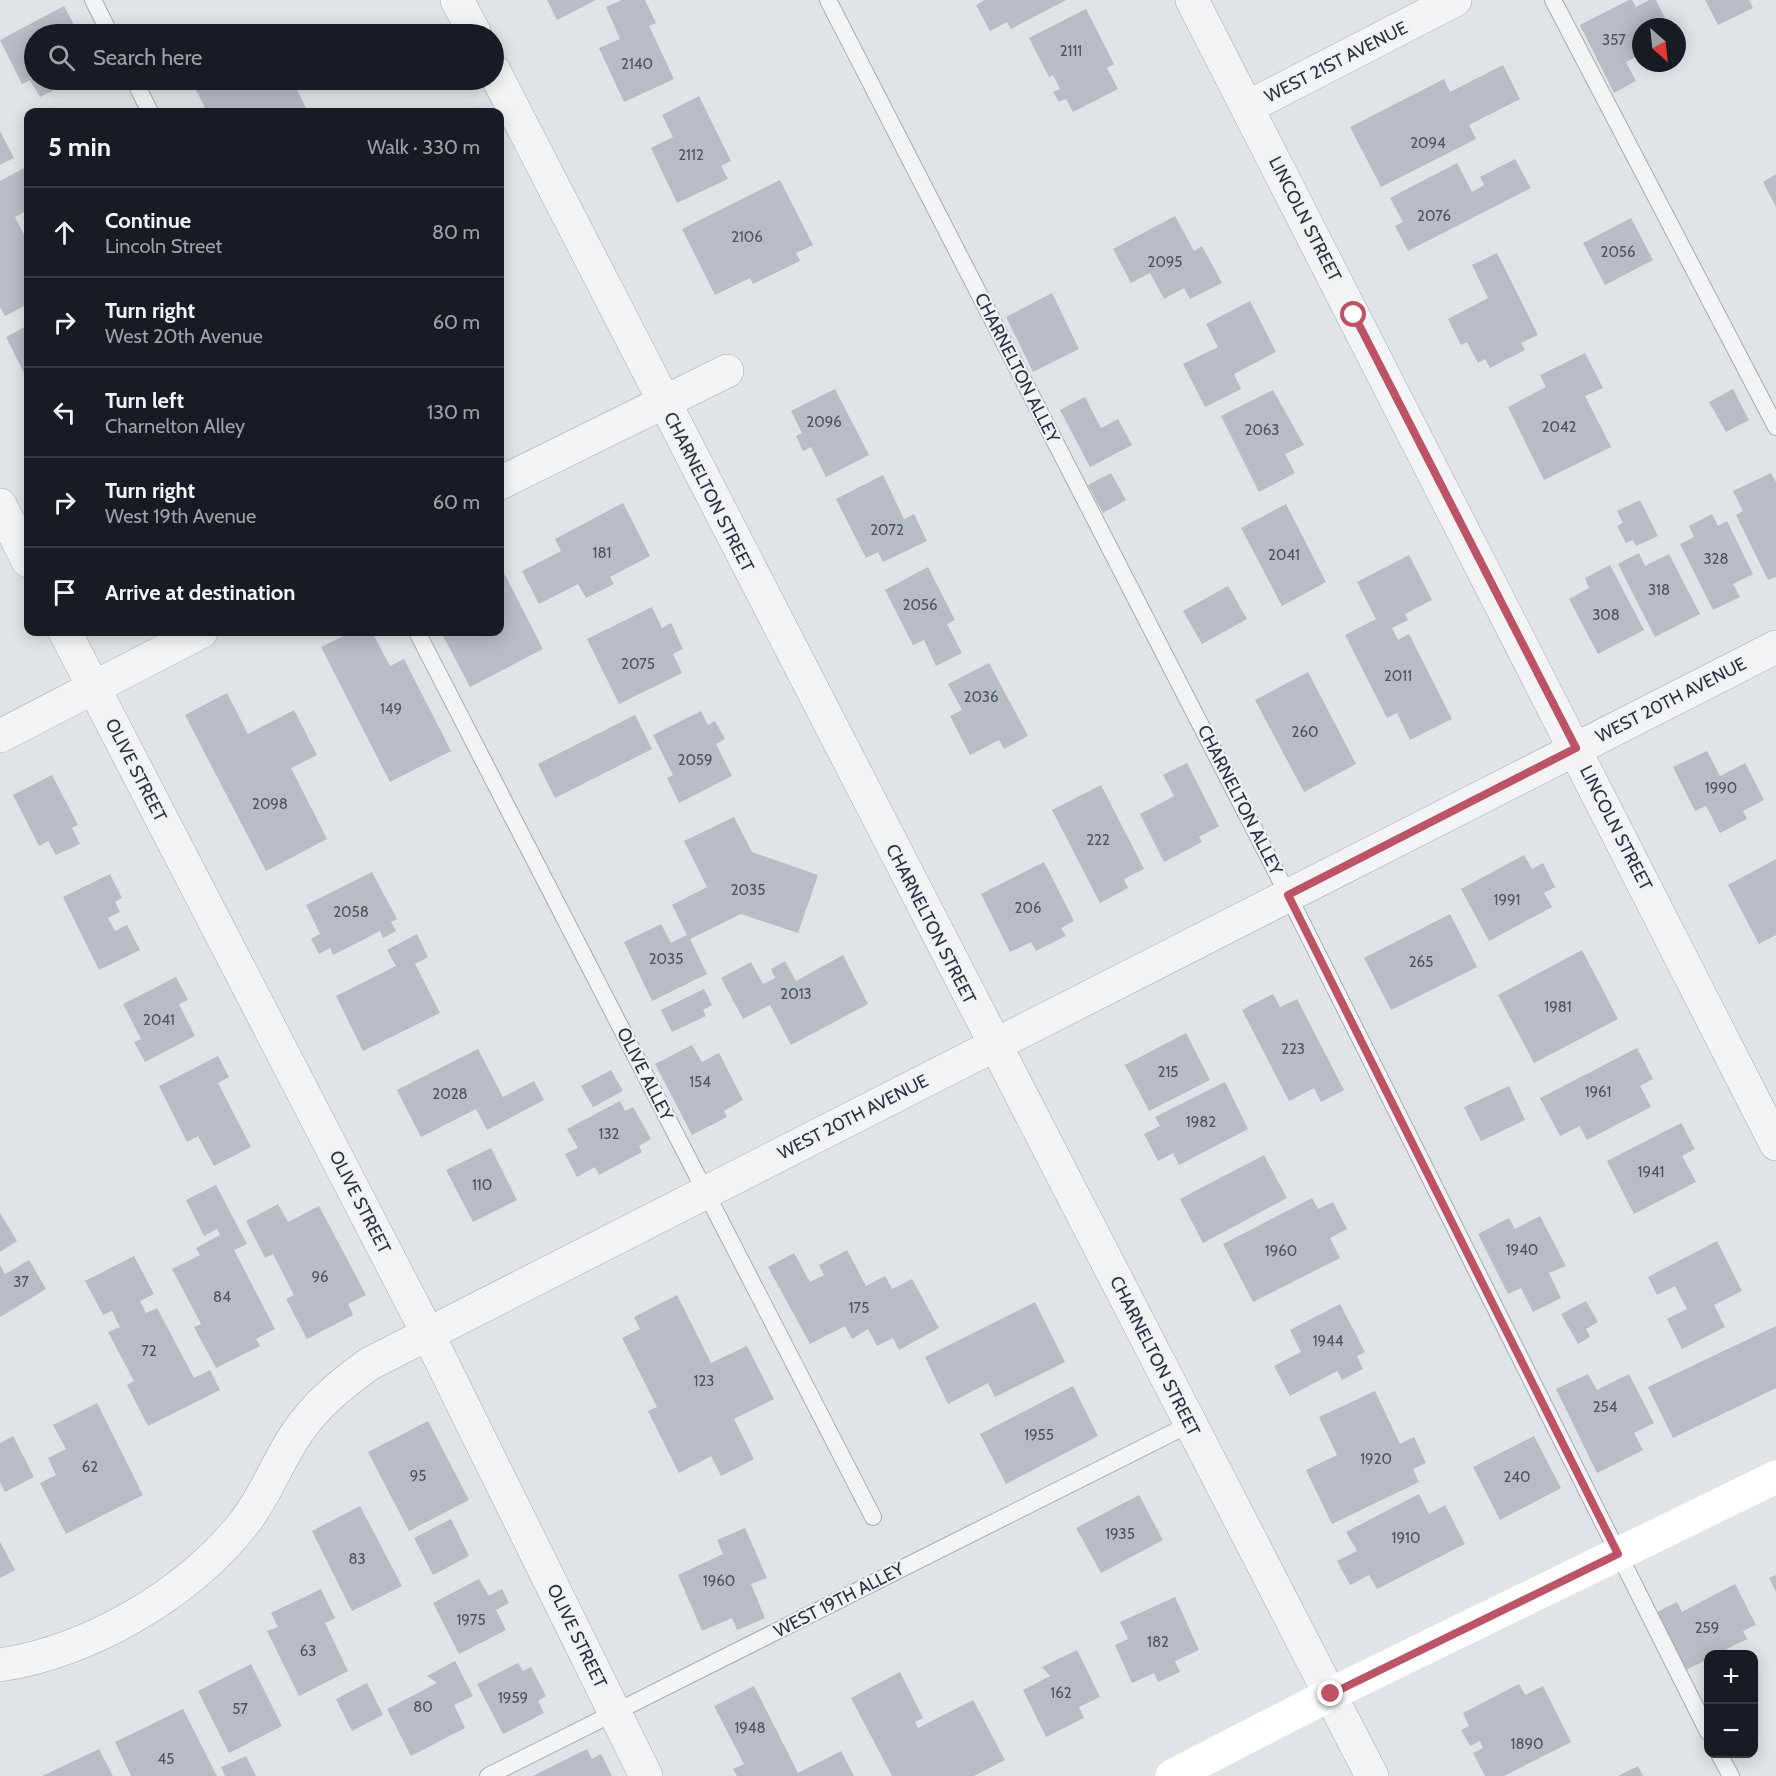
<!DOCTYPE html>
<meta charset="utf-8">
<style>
body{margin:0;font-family:Cabin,sans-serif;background:#242831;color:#f1f3f6}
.controls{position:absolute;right:18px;bottom:18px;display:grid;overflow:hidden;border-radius:12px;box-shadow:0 3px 15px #0003}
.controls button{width:54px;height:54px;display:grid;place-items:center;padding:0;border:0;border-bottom:2px solid #363941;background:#171b24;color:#f1f3f6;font:30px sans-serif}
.compass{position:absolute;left:1632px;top:18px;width:54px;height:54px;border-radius:50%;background:#171b24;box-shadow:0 3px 15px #0003;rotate:153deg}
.stop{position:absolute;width:18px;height:18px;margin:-14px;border:4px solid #be5366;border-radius:50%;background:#fff}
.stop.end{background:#be5366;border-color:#fff;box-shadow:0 2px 6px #0008}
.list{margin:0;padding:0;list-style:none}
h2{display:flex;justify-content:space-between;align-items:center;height:78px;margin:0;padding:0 24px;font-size:26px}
h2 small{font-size:20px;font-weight:400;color:#9ea1a6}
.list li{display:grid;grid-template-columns:39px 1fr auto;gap:18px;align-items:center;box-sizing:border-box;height:90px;padding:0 24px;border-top:2px solid #363941}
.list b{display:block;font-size:22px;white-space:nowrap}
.list p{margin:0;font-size:20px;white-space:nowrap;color:#9ea1a6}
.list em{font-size:20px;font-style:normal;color:#9ea1a6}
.icon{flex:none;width:33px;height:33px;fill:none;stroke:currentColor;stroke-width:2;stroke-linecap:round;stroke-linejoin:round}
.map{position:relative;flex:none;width:1776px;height:1776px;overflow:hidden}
.search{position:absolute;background:#171b24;box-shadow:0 3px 15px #0003;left:24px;top:24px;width:480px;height:66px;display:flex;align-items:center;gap:15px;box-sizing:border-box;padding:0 21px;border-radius:33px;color:#9ea1a6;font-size:22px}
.panel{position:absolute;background:#171b24;box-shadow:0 3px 15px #0003;left:24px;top:108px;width:480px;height:528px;border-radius:12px}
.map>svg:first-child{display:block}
.building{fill:#b8bdc3}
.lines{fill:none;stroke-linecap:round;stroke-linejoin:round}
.lane-casing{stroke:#a6aab1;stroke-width:18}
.street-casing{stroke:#a6aab1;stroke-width:34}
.lane{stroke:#f2f4f6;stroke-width:16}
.street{stroke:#f2f4f6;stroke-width:33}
.secondary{stroke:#fff;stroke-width:33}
.route{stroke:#be5366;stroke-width:8}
.labels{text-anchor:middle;stroke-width:4.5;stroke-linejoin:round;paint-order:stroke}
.number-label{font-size:15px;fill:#4e555e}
.street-label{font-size:18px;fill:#2b323d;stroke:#eff2f5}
</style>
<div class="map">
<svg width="1776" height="1776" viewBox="0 0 1776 1776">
<rect width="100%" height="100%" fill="#e0e3e7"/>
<path class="building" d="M547,0H596L557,20Z
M622,0H645L656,23L649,26L674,79L624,102L599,48L620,39L606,7Z
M985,0H1066L1011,29L1007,22L990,31L976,5Z
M1629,0H1632L1636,7L1649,0H1656L1669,27H1641V54L1626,62L1636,81L1614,93L1580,25Z
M1705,0H1749L1753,8L1718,25Z
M64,6L79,34H34V80H74L40,97L30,80L22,84L0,40Z
M1086,9L1114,64L1107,68L1118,89L1073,112L1066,99L1059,102L1053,92L1060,89L1053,75L1049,77L1029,38Z
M1503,65L1520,99L1469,125L1476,139L1381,187L1350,127L1444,79L1450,92Z
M212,80H279L283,87L293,82L308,112H207L195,88Z
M699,96L731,161L721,166L728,179L677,203L651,148L673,137L662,115Z
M0,131L14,158L0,165Z
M1515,159L1531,188L1408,251L1395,226L1403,222L1390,198L1457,163L1472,192L1484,185L1480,177Z
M28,166V210L15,217L28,242V304L5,316L0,307V181Z
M1776,174V207L1763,182Z
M780,180L813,245L796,253L800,261L753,284L750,278L715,295L682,229Z
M1175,216L1194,251L1202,246L1222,283L1190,299L1184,288L1164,299L1150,273L1131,283L1113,249Z
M1631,218L1653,260L1605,285L1583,243Z
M1497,253L1538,335L1521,343L1525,350L1490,368L1485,359L1478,363L1467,342L1461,345L1448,319L1488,298L1472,265Z
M1052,293L1079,349L1033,372L1006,317Z
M1250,301L1276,352L1234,374L1241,389L1205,407L1183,364L1218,347L1206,324Z
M28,325V381L6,337Z
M1585,353L1603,388L1585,396L1611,447L1544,480L1508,407L1546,387L1540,375Z
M835,389L869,455L826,477L811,447L803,451L796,436L802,433L791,411Z
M1733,389L1749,420L1726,432L1709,402Z
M1273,390L1304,445L1285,454L1295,473L1259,492L1221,416Z
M1085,397L1101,428L1118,419L1132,445L1090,467L1060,410Z
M1111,473L1126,500L1103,513L1088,485Z
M1771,473L1776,482V577L1768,580L1736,515L1743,511L1733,491Z
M883,475L904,519L914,514L927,541L883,562L878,552L866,558L836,499Z
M1640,500L1658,536L1636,546L1633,540L1626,543L1617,526L1623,523L1617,511Z
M623,503L650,556L610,577L614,584L586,598L578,584L539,604L522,571L561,551L555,539Z
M1286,504L1326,582L1282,606L1241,528Z
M1712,514L1718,526L1727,521L1753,574L1733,584L1740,597L1713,610L1680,544L1694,537L1689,526Z
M1639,553L1645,566L1669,554L1700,614L1655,637L1618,564Z
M1409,555L1432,600L1405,614L1408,620L1392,628L1398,640L1409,634L1452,719L1410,740L1397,713L1387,718L1345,635L1376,619L1357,582Z
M1610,565L1644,630L1598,654L1569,599L1589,588L1585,578Z
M501,567L543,649L470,687L441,632H500Z
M928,567L955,620L947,624L962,653L936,666L924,640L913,645L885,590Z
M1228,586L1247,619L1202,644L1183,611Z
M652,607L662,628L671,623L683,649L673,654L682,673L619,704L587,639Z
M352,632H372L390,666L404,659L451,751L390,782L321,647Z
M989,663L1028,736L1004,749L999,740L970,755L950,716L962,710L948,684Z
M1308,672L1356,764L1304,792L1255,700Z
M227,693L248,734L294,710L317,755L291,768L327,839L266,871L185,715Z
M701,711L708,725L715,721L725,739L716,744L732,776L679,803L667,778L673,775L653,735Z
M635,715L652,749L555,798L538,764Z
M1707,751L1720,776L1745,763L1764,800L1743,811L1747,819L1720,833L1706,806L1695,811L1673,767Z
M1187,763L1219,826L1199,837L1202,842L1164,862L1140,814L1174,796L1163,775Z
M52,775L78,825L72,828L80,844L56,855L48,841L39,846L13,795Z
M1101,785L1144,869L1124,879L1128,888L1100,903L1052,810Z
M734,817L752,852L818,875L798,933L741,914L690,939L707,974L652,1001L624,942L661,924L671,943L687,935L672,905L707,887L684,841Z
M1524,855L1532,869L1543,863L1555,887L1544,893L1552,907L1489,941L1461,889Z
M1776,859V935L1759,944L1728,885Z
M1044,862L1074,921L1061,928L1066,936L1036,951L1031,942L1010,952L981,894Z
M372,872L397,919L391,922L396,931L383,938L380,931L333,955L330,948L319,954L311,939L320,934L306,905Z
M110,874L122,898L115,902L120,912L108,918L115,931L127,925L140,950L99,970L63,897Z
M1450,914L1477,967L1391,1010L1364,958Z
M417,934L428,957L415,964L440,1013L363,1051L336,996L396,966L387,950Z
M1582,950L1618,1019L1534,1063L1498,995Z
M843,955L868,1004L791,1045L770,1005L743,1019L721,978L751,962L763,984L775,978L771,969L785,961L796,981Z
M176,977L188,1000L179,1004L195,1036L145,1062L134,1042L141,1039L123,1004Z
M704,989L712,1005L703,1010L706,1016L672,1032L661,1010Z
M1273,994L1280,1007L1297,999L1344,1090L1321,1102L1314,1088L1289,1101L1242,1010Z
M1186,1033L1210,1080L1149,1111L1125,1065Z
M692,1045L702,1062L719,1053L743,1100L724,1111L727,1117L692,1135L655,1064Z
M1637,1048L1653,1079L1640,1086L1651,1107L1587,1140L1580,1126L1560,1136L1540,1098Z
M478,1049L503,1097L534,1081L544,1100L487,1130L476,1109L421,1137L397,1090Z
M218,1056L229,1077L218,1083L251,1147L214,1166L198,1136L187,1142L159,1086Z
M611,1070L623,1091L593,1107L581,1086Z
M1225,1082L1248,1129L1179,1165L1173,1153L1158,1161L1144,1134L1160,1126L1155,1117Z
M1509,1086L1525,1120L1481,1141L1464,1107Z
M620,1101L625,1111L633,1107L651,1139L639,1146L642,1152L599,1175L595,1167L577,1177L565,1154L578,1148L567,1129Z
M1681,1123L1695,1149L1682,1156L1696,1182L1634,1214L1607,1161Z
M491,1148L517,1200L473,1222L446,1170Z
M1264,1155L1287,1198L1203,1243L1180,1199Z
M216,1185L247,1244L234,1250L275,1329L256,1339L260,1346L216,1368L194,1327L201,1324L172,1269L200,1255L196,1248L220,1235L217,1229L204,1236L186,1200Z
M1312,1198L1318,1209L1333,1202L1347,1229L1330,1238L1340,1258L1253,1302L1223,1244Z
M278,1204L288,1222L319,1206L366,1295L348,1304L353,1315L307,1339L286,1299L294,1295L273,1254L265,1258L246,1221Z
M0,1213L17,1241L0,1252Z
M1540,1216L1566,1266L1549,1273L1561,1298L1533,1312L1521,1288L1508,1294L1478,1234L1509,1218L1515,1229Z
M1717,1241L1742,1291L1714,1305L1725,1327L1682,1349L1667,1319L1687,1309L1675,1286L1657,1295L1648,1277Z
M847,1250L866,1286L885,1276L892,1289L912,1279L939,1328L899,1350L893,1338L877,1346L868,1329L852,1339L845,1326L810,1344L768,1267L794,1253L810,1282L824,1275L819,1265Z
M134,1256L154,1294L140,1301L146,1313L157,1308L194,1378L210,1370L220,1390L148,1426L127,1385L134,1381L108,1332L120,1327L112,1311L103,1315L85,1281Z
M29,1260L46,1289L0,1317V1265L5,1274Z
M677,1295L711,1363L747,1346L774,1399L734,1419L754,1459L721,1476L711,1456L679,1473L648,1411L657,1407L622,1338L640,1329L634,1317Z
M1586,1301L1598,1322L1586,1329L1590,1337L1578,1344L1561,1314Z
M1035,1302L1065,1362L995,1397L988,1383L948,1404L925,1357Z
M1340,1304L1365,1352L1357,1356L1363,1369L1342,1380L1337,1371L1290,1396L1274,1366L1301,1352L1290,1330Z
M1776,1326V1388L1673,1438L1648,1387Z
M1588,1374L1597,1390L1629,1374L1654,1423L1634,1433L1643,1450L1597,1473L1556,1389Z
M1073,1386L1098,1436L1006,1484L980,1434Z
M1375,1391L1400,1444L1414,1437L1426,1463L1413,1469L1419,1482L1332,1524L1306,1470L1337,1455L1319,1417Z
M97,1403L143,1495L66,1534L40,1483L56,1475L48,1458L66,1449L53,1425Z
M428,1421L469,1500L409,1531L368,1452Z
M13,1436L34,1477L5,1492L0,1482V1443Z
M1534,1436L1561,1488L1500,1520L1473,1467Z
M1419,1494L1429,1514L1445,1505L1465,1544L1377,1589L1369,1575L1350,1585L1337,1561L1357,1551L1346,1532Z
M1139,1495L1163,1540L1101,1573L1076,1528Z
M360,1506L402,1586L352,1611L312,1531Z
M451,1519L469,1556L433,1575L414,1538Z
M745,1528L767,1578L751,1584L765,1618L737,1630L732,1618L702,1631L678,1575L723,1554L717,1540Z
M0,1542L15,1570L0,1578Z
M1776,1575V1592L1769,1578Z
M479,1579L489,1596L502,1589L509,1603L496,1610L506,1630L459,1654L433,1603Z
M1735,1584L1756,1625L1743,1631L1747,1639L1717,1654H1708V1659L1686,1670L1657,1612L1677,1602L1682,1612Z
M321,1589L335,1618L325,1623L348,1671L299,1696L267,1631L278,1627L271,1613Z
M1175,1597L1199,1650L1175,1661L1180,1672L1158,1682L1154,1673L1132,1683L1115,1645L1128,1639L1120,1622Z
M1077,1650L1100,1697L1079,1707L1084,1718L1046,1737L1023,1690L1050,1676L1042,1667Z
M455,1661L473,1696L454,1705L465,1728L411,1756L387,1709L437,1683L427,1676Z
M518,1663L523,1671L531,1667L546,1696L538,1701L544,1713L503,1734L477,1684Z
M251,1664L282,1726L229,1753L198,1691Z
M900,1672L923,1718L915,1722L918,1728L973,1700L1005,1760L974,1776H892L851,1698Z
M367,1683L383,1715L352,1731L336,1699Z
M1519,1684L1525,1695L1543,1686L1571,1742L1504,1776H1485L1473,1753L1483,1748L1480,1741L1470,1746L1461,1730L1469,1726L1463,1713Z
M754,1686L798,1773L841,1751L854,1776H737L733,1769L744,1764L714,1706Z
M183,1709L217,1776H131L115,1742Z
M99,1749L113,1776H42Z
M587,1749L592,1759L601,1754L612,1776H533Z
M246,1756L256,1776H225L221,1767Z
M1638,1766L1643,1776H1618Z"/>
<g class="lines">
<defs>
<path id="lane" d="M93,0L110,34
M828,0L1288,895L1708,1732
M1553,0L1776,427
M134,80L150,112
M417,632L873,1517
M1719,1754L1731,1776
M488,1776L1190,1424"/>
<path id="street" d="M457,0L475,34
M1192,0L1776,1144
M494,71L1372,1776
M1248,107L1455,0
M500,483L727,371
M0,505L28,561
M65,632L428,1334L646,1776
M0,736L201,632
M0,1665C90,1651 187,1595 244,1523C266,1495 277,1462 297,1433C316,1404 342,1384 369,1364L1776,647"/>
</defs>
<use href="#lane" class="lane-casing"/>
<use href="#street" class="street-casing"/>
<use href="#lane" class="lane"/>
<use href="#street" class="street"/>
<path class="secondary" d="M1172,1776L1331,1694L1776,1477"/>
</g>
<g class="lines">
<path class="route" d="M1331,1694L1618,1554L1288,895L1576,748L1354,315"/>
</g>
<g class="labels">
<g class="number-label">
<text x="1614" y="45">357</text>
<text x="1071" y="56">2111</text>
<text x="637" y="69">2140</text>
<text x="1428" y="148">2094</text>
<text x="691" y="160">2112</text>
<text x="1434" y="221">2076</text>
<text x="747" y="242">2106</text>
<text x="1618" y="257">2056</text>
<text x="1165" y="267">2095</text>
<text x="824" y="427">2096</text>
<text x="1559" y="432">2042</text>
<text x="1262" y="435">2063</text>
<text x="887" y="535">2072</text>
<text x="602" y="558">181</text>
<text x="1284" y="560">2041</text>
<text x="1716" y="564">328</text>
<text x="1659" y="595">318</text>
<text x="920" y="610">2056</text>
<text x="1606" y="620">308</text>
<text x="638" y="669">2075</text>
<text x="1398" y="681">2011</text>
<text x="981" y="702">2036</text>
<text x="391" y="714">149</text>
<text x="1305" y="737">260</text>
<text x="695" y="765">2059</text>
<text x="1721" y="793">1990</text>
<text x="270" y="809">2098</text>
<text x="1098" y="845">222</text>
<text x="748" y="895">2035</text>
<text x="1507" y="905">1991</text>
<text x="1028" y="913">206</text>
<text x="351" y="917">2058</text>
<text x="666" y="964">2035</text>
<text x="1421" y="967">265</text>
<text x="796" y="999">2013</text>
<text x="1558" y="1012">1981</text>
<text x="159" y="1025">2041</text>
<text x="1293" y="1054">223</text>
<text x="1168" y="1077">215</text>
<text x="700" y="1087">154</text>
<text x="1598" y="1097">1961</text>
<text x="450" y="1099">2028</text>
<text x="1201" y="1127">1982</text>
<text x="609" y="1139">132</text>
<text x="1651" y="1177">1941</text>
<text x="482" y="1190">110</text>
<text x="1522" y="1255">1940</text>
<text x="1281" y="1256">1960</text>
<text x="320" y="1282">96</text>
<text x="21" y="1287">37</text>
<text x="222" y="1302">84</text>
<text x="859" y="1313">175</text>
<text x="1328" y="1346">1944</text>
<text x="149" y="1356">72</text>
<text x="704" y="1386">123</text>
<text x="1605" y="1412">254</text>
<text x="1039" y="1440">1955</text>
<text x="1376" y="1464">1920</text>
<text x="90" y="1472">62</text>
<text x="418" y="1481">95</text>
<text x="1517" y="1482">240</text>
<text x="1120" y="1539">1935</text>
<text x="1406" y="1543">1910</text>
<text x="357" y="1564">83</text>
<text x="719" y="1586">1960</text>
<text x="471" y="1625">1975</text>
<text x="1707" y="1633">259</text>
<text x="1158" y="1647">182</text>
<text x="308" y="1656">63</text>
<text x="1061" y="1698">162</text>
<text x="513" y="1703">1959</text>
<text x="423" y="1712">80</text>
<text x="240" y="1714">57</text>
<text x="750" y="1733">1948</text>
<text x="1527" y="1749">1890</text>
<text x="166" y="1764">45</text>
</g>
<g class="street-label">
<text transform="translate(1336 62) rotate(-27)" y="6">WEST 21ST AVENUE</text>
<text transform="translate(1305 219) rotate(63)" y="6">LINCOLN STREET</text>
<text transform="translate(1017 368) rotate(63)" y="6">CHARNELTON ALLEY</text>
<text transform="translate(709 492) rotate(63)" y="6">CHARNELTON STREET</text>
<text transform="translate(1671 700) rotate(-27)" y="6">WEST 20TH AVENUE</text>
<text transform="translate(136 770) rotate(63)" y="6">OLIVE STREET</text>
<text transform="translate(1240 800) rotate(63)" y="6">CHARNELTON ALLEY</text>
<text transform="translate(1616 828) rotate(63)" y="6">LINCOLN STREET</text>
<text transform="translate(931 924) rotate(63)" y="6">CHARNELTON STREET</text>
<text transform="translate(645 1074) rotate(63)" y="6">OLIVE ALLEY</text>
<text transform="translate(853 1117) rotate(-27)" y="6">WEST 20TH AVENUE</text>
<text transform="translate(360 1202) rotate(63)" y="6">OLIVE STREET</text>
<text transform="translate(1155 1356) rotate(63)" y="6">CHARNELTON STREET</text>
<text transform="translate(839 1600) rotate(-27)" y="6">WEST 19TH ALLEY</text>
<text transform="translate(577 1636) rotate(64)" y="6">OLIVE STREET</text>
</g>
</g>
</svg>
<div class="controls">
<button>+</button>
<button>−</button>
</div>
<svg class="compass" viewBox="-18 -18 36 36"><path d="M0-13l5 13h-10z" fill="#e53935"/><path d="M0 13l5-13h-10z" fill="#9ea1a6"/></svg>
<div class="stop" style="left:1354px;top:315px"></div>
<div class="stop end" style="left:1331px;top:1694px"></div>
<div class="search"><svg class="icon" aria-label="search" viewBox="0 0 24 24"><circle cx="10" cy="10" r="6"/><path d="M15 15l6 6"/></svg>Search here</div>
<section class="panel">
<h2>5 min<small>Walk · 330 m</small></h2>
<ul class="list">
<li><svg class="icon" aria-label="ahead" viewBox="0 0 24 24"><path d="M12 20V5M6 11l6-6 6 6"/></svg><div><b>Continue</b><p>Lincoln Street</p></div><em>80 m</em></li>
<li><svg class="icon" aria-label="right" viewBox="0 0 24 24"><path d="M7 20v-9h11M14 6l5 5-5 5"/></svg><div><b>Turn right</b><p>West 20th Avenue</p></div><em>60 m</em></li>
<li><svg class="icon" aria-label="left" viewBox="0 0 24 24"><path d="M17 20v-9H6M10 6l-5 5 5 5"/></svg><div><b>Turn left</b><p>Charnelton Alley</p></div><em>130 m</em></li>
<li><svg class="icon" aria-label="right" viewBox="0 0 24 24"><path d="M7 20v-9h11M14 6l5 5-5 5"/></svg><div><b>Turn right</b><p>West 19th Avenue</p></div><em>60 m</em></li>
<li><svg class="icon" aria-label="arrive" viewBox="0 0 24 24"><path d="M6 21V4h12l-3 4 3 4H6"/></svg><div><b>Arrive at destination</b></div></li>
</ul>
</section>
</div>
